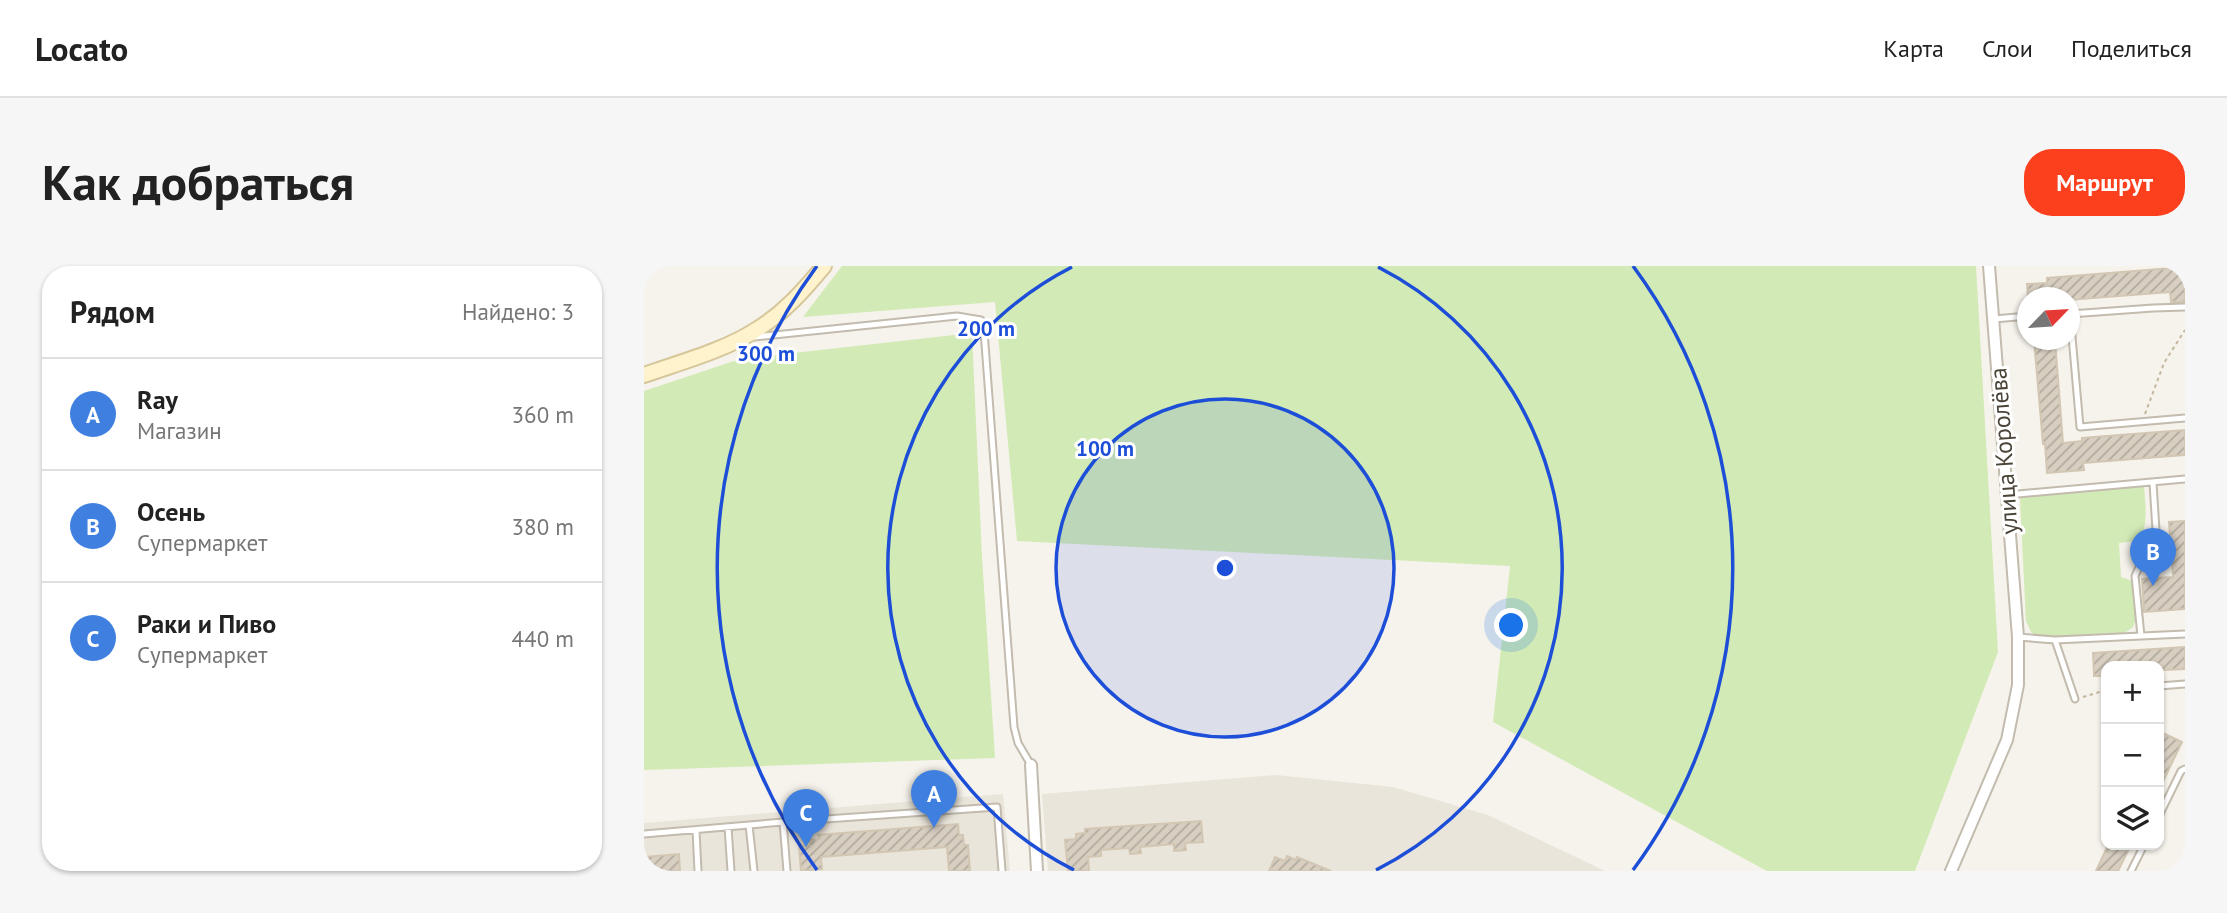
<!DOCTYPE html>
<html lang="ru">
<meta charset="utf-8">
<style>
body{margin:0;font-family:"PT Sans",sans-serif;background:#f6f6f6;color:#222}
.controls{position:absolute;right:21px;bottom:21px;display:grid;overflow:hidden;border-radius:14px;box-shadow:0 2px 5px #0004}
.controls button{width:63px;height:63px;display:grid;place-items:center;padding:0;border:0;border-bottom:2px solid #e0e0e0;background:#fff;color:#222;font:35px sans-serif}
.compass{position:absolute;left:1373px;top:21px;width:63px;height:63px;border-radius:50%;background:#fff;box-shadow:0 2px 5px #0004;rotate:65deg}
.you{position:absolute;left:868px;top:360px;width:24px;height:24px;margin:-18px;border:5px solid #fff;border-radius:50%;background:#1a73e8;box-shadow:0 0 0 10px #1a73e833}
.badge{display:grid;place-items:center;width:46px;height:46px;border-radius:50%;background:#fc3f1d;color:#fff;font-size:23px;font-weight:700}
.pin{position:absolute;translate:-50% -58px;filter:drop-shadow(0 2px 4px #0008)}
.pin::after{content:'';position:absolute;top:37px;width:24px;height:21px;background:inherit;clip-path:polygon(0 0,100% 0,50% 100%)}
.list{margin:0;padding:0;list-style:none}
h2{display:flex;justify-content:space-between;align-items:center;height:91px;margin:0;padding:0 28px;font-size:30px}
h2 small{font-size:23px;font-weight:400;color:#767676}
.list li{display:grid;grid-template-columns:46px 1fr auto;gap:21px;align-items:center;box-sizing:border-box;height:112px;padding:0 28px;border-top:2px solid #e0e0e0}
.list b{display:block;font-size:26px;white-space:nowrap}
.list p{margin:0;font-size:23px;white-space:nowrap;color:#767676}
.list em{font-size:23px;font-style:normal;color:#767676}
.icon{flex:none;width:38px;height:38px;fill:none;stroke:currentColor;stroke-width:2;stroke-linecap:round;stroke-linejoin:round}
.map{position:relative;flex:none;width:1541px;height:605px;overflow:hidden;border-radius:28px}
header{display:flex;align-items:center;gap:42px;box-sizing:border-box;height:98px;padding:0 35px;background:#fff;border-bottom:2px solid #e0e0e0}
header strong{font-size:33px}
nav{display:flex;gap:38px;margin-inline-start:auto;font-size:24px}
.intro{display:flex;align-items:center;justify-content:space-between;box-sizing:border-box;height:168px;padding:0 42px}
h1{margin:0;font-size:49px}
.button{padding:18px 32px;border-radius:28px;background:#fc3f1d;color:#fff;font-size:24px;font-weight:700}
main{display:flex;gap:42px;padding:0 42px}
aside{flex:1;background:#fff;border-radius:28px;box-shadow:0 2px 5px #0004}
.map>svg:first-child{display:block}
.residential{fill:#eae5da}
.green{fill:#d2eab5}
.building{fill:url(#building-hatch);stroke:#d3c7b4;stroke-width:2}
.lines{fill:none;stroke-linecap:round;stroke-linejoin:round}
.service-casing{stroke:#c2bbae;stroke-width:9}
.minor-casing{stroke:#c2bbae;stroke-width:14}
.secondary-casing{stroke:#d6c79b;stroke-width:18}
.path{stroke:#c4b79f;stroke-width:2;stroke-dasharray:3.5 3.5;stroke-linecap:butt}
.service{stroke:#fff;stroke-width:5}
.minor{stroke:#fff;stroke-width:10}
.secondary{stroke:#fff3cd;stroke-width:14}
.ring{fill:none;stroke:#1d4ed8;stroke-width:3.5}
.labels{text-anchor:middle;stroke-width:6;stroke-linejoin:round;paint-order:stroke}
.street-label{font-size:24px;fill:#4b4439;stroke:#fff}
.centre{fill:#1d4ed8;stroke:#fff;stroke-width:3.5}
.ring-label{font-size:21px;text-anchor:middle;font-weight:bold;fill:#1d4ed8;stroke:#fff;stroke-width:6;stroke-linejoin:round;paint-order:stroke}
</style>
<header>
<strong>Locato</strong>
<nav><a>Карта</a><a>Слои</a><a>Поделиться</a></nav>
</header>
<div class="intro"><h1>Как добраться</h1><a class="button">Маршрут</a></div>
<main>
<aside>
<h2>Рядом<small>Найдено: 3</small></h2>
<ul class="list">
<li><span class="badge" style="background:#3f7fe0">A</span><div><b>Ray</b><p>Магазин</p></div><em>360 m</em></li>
<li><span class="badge" style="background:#3f7fe0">B</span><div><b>Осень</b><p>Супермаркет</p></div><em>380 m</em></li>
<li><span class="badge" style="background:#3f7fe0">C</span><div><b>Раки и Пиво</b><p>Супермаркет</p></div><em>440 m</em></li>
</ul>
</aside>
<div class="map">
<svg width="1541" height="605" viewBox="0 0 1541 605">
<defs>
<pattern id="building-hatch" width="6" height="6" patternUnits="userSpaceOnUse" patternTransform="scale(1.75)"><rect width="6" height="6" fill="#d8cfc1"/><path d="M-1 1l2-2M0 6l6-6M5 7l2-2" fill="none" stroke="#b1aa9e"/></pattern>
</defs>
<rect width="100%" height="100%" fill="#f6f3ec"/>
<path class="residential" d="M632,509L749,521L844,549L961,605H404L398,528Z
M359,528L366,605H0V557Z"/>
<path class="green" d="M198,0H1332L1354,386L1271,605H1123L849,456L866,300L373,275L351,36L159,51Z
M328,67L338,291L351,492L0,504V125L96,93Z
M1500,221C1501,234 1506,267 1492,274C1487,276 1480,276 1475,277L1477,311L1486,314L1490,319L1492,336V353L1489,361L1479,368L1395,372L1387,366L1382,355L1376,234L1377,230L1386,226Z"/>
<path class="building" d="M1541,1V36H1527L1526,26L1425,34V32H1384L1383,18L1403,17V12Z
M1390,74H1411L1419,177L1438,175V172L1541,164V189L1439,197L1440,204L1403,207L1401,178H1399Z
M1541,255V343L1500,346L1498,313L1529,311L1525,256Z
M1541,381V403L1520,404L1515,403V400H1462V410H1450L1449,387Z
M1519,467L1538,476L1515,524V477Z
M557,555L559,576L541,577L542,584L530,585V578L496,581L497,587L486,588L485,582L457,584V590L444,591L445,605H424L421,574L432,573V568L441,567V563Z
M314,558L315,569H319L320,579H324L326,605H305L303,581L177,591L178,603L157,605L155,580L166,579L165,574L175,573L174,569Z
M1464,579H1487L1474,605H1452Z
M35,588L36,605H0V591Z
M643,590L652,594L653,591L687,605H625L631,591L641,595Z"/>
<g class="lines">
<defs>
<path id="service" d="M1426,48L1436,161L1541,152
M1426,48L1509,42L1541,41
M1350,53L1384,50
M110,71L313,50L337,54L340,65L370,461L374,477L387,499
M1363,229L1541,213
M1497,370L1491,310L1512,264L1509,217
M1374,371L1411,374L1541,368
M1411,374L1431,433
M1515,420L1541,418
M1515,550L1537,505L1541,503
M139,556L353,541L358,605
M105,559L139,556L143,605
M84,561L87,605
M52,564L54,605
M0,568L105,559L110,605
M1487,605L1500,579"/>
<path id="minor" d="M387,499L393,605
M1307,605L1363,474L1374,419V371L1345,0"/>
<path id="secondary" d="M0,109C37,96 79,85 112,64C140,47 160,24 180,0"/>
</defs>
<use href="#service" class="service-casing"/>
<use href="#minor" class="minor-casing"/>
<use href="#secondary" class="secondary-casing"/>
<path class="path" d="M1501,148L1520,97L1541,64
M1439,431L1462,424"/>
<use href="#service" class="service"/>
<use href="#minor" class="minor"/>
<use href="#secondary" class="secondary"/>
</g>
<circle cx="581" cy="302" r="169" fill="#1d4ed8" fill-opacity=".12"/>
<g class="ring">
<circle cx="581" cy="302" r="169"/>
<path d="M430 604A338 338 0 0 1 428 1M734 1A338 338 0 0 1 732 604"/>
<path d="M173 604A507 507 0 0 1 173 0M989 0A507 507 0 0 1 989 604"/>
</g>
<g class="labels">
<g class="street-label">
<text transform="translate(1360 185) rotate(-94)" y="8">улица Королёва</text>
</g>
</g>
<circle cx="581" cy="302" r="10" class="centre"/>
<g class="ring-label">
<text x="342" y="70">200 m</text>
<text x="122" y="95">300 m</text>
<text x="461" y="190">100 m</text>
</g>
</svg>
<div class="controls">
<button>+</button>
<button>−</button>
<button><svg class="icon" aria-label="layers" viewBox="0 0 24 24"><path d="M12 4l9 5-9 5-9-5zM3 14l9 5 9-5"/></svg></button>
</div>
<svg class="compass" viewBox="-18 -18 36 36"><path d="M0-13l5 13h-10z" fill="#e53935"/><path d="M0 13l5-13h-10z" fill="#767676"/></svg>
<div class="you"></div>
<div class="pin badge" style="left:290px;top:562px;background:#3f7fe0">A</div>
<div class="pin badge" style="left:1509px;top:320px;background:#3f7fe0">B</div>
<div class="pin badge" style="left:162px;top:581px;background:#3f7fe0">C</div>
</div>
</main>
